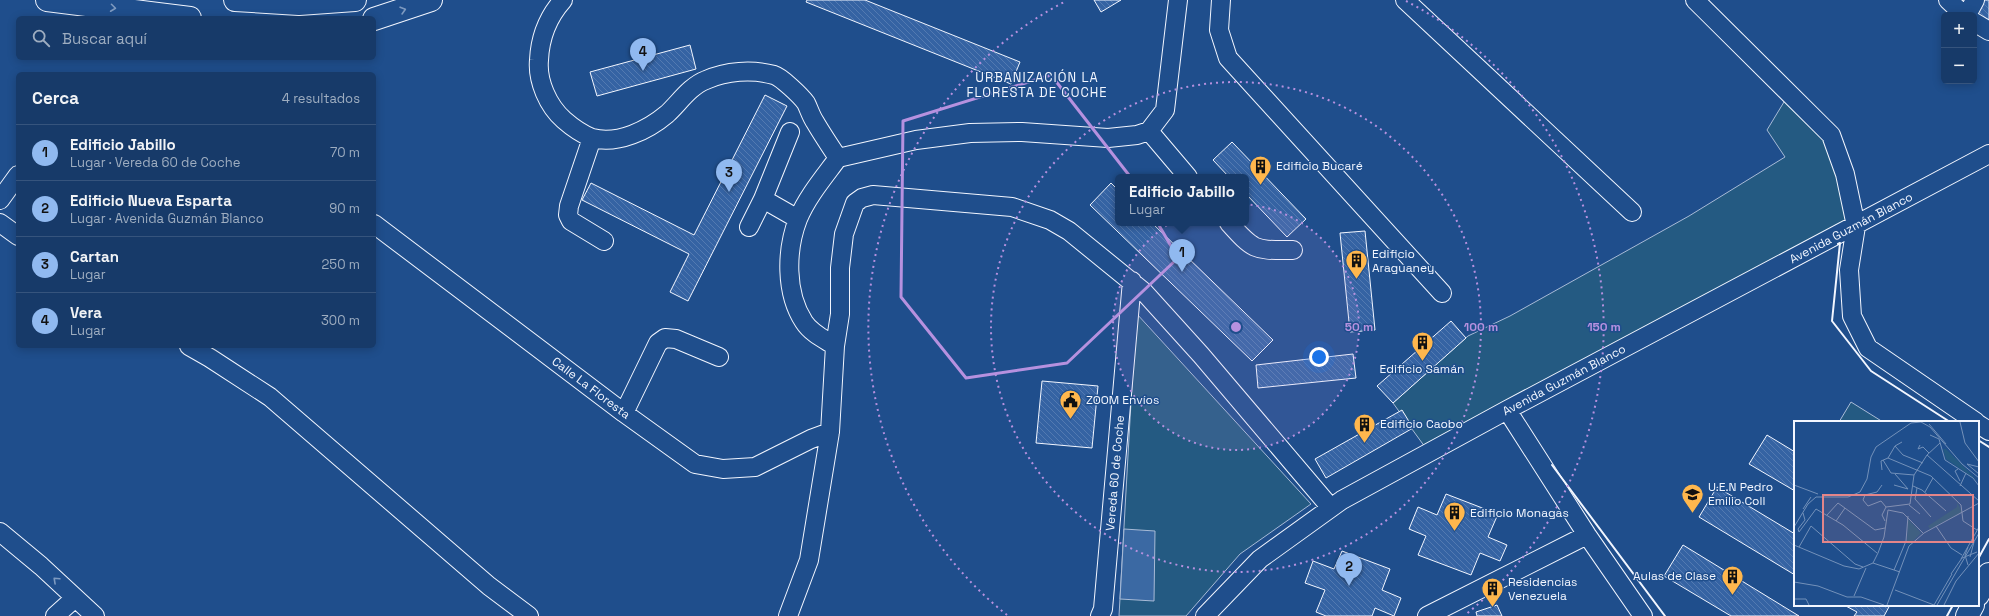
<!DOCTYPE html>
<html lang="es">
<meta charset="utf-8">
<style>
body{margin:0;font-family:"Space Grotesk",sans-serif;background:#244571;color:#f1f3f6}
.controls{position:absolute;right:12px;top:12px;display:grid;overflow:hidden;border-radius:6px;box-shadow:0 2px 10px #0003}
.controls button{width:36px;height:36px;display:grid;place-items:center;padding:0;border:0;border-bottom:1px solid #36547d;background:#173a69;color:#f1f3f6;font:20px sans-serif}
.you{position:absolute;left:1319px;top:357px;width:14px;height:14px;margin:-10px;border:3px solid #fff;border-radius:50%;background:#1a73e8;box-shadow:0 0 0 6px #1a73e833}
.badge{display:grid;place-items:center;width:26px;height:26px;border-radius:50%;background:#90b9f0;color:#111;font-size:13px;font-weight:700}
.pin{position:absolute;translate:-50% -33px;filter:drop-shadow(0 1px 2px #0008)}
.pin::after{content:'';position:absolute;top:21px;width:14px;height:12px;background:inherit;clip-path:polygon(0 0,100% 0,50% 100%)}
.popup{position:absolute;left:1115px;top:174px;width:134px;height:52px;box-sizing:border-box;display:grid;place-content:center;border-radius:6px;background:#173a69;filter:drop-shadow(0 1px 3px #0005);font-size:13px;white-space:nowrap;color:#9eadc0}
.popup b{font-size:15px;color:#f1f3f6}
.popup::after{content:'';position:absolute;left:50%;top:100%;margin-left:-8px;border:8px solid transparent;border-top-color:#173a69}
.list{margin:0;padding:0;list-style:none}
h2{display:flex;justify-content:space-between;align-items:center;height:52px;margin:0;padding:0 16px;font-size:17px}
h2 small{font-size:13px;font-weight:400;color:#9eadc0}
.list li{display:grid;grid-template-columns:26px 1fr auto;gap:12px;align-items:center;box-sizing:border-box;height:56px;padding:0 16px;border-top:1px solid #36547d}
.list b{display:block;font-size:15px;white-space:nowrap}
.list p{margin:0;font-size:13px;white-space:nowrap;color:#9eadc0}
.list em{font-size:13px;font-style:normal;color:#9eadc0}
.icon{flex:none;width:22px;height:22px;fill:none;stroke:currentColor;stroke-width:2;stroke-linecap:round;stroke-linejoin:round}
.map{position:relative;flex:none;width:1989px;height:616px;overflow:hidden}
.search{position:absolute;background:#173a69;box-shadow:0 2px 10px #0003;left:16px;top:16px;width:360px;height:44px;display:flex;align-items:center;gap:10px;box-sizing:border-box;padding:0 14px;border-radius:6px;color:#9eadc0;font-size:15px}
.panel{position:absolute;background:#173a69;box-shadow:0 2px 10px #0003;left:16px;top:72px;width:360px;height:276px;border-radius:6px}
.map>svg:first-child{display:block}
.green{fill:#245a82;stroke:#a8bbd7}
.water{fill:#3b69a3;stroke:#a8bbd7}
.building{fill:url(#building-back-hatch);stroke:#f2f6ff}
.lines{fill:none;stroke-linecap:round;stroke-linejoin:round}
.minor-casing{stroke:#f2f6ff;stroke-width:20}
.major-casing{stroke:#f2f6ff;stroke-width:24}
.minor{stroke:#1f4e8c;stroke-width:18}
.major{stroke:#1f4e8c;stroke-width:22}
.wall{stroke:#f2f6ff;stroke-width:2}
.oneway{stroke:#7e9ac0}
.marked{fill:none;stroke:#b691df;stroke-width:3;stroke-linejoin:round}
.ring{fill:none;stroke:#b691df;stroke-width:2;stroke-dasharray:2 4}
.labels{text-anchor:middle;stroke-width:3;stroke-linejoin:round;paint-order:stroke}
.poi-label{font-size:12px;fill:#f2f6ff;stroke:#1f4e8c;text-anchor:start}
.street-label{font-size:12px;fill:#f2f6ff;stroke:#1f4e8c}
.neighbourhood-label{font-size:13px;letter-spacing:1px;fill:#f2f6ff;stroke:#1f4e8c}
.inset-road{fill:none;stroke:#7391ba;stroke-width:1}
.view{fill:#e38589;fill-opacity:0.15;stroke:#e38589;stroke-width:2}
.inset-edge{fill:none;stroke:#f2f6ff;stroke-width:2}
.centre{fill:#b691df;stroke:#1f4e8c;stroke-width:2}
.ring-label{font-size:12px;text-anchor:middle;font-weight:bold;fill:#b691df;stroke:#1f4e8c;stroke-width:3;stroke-linejoin:round;paint-order:stroke}
</style>
<div class="map">
<svg width="1989" height="616" viewBox="0 0 1989 616">
<defs>
<pattern id="building-back-hatch" width="6" height="6" patternUnits="userSpaceOnUse"><rect width="6" height="6" fill="#3563a3"/><path d="M-1 5l2 2M0 0l6 6M5-1l2 2" fill="none" stroke="#537ab1"/></pattern>
</defs>
<rect width="100%" height="100%" fill="#1f4e8c"/>
<path class="green" d="M1787,97L1830,141L1849,225L1425,447L1393,403L1468,336L1510,316L1689,216L1785,157L1767,130Z
M1136,313L1311,504L1240,554L1186,616H1119Z
M1851,402L1883,422H1839Z"/>
<path class="water" d="M1124,529L1155,531L1154,601L1120,599Z"/>
<path class="building" d="M807,0H865L1020,62L1011,84L806,2Z
M1094,0H1121L1101,12Z
M1984,0H1989V24L1975,17Z
M690,45L696,69L597,96L590,72Z
M765,95L787,106L688,301L670,292L689,254L582,200L591,183L694,235Z
M1232,142L1306,219L1287,237L1246,194V177H1229L1213,160Z
M1111,183L1118,190V223H1152L1273,340L1252,361L1090,205Z
M1365,231L1375,330L1350,332L1340,233Z
M1451,321L1466,338L1393,403L1377,386Z
M1353,354L1356,378L1258,388L1256,365Z
M1042,381L1098,386L1092,448L1036,443Z
M1402,410L1413,428L1326,478L1315,459Z
M1767,435L1795,452V491L1749,464Z
M1717,487L1795,534V575L1699,517Z
M1446,494L1498,514L1488,537L1507,545L1500,561L1480,553L1471,575L1418,555L1426,536L1409,529L1418,507L1437,515Z
M1683,545L1799,616H1731L1664,576Z
M1342,551L1390,569L1382,590L1401,598L1394,616L1375,608L1372,616H1326L1316,612L1325,590L1305,583L1313,561L1334,569Z
M1497,605L1502,616H1477L1476,612Z
M1844,605H1890L1884,616H1854L1857,612Z"/>
<g class="lines">
<defs>
<path id="minor" d="M563,0C547,18 540,37 539,60C537,81 548,106 564,120C572,127 582,134 592,138C618,145 648,130 667,114C679,103 690,86 706,80C726,71 752,69 774,75C781,77 801,96 806,103C809,109 811,116 815,122C822,134 830,146 838,158
M1221,0L1219,30L1228,58L1442,293
M1405,0L1632,212
M1695,0L1831,135L1845,174L1856,226L1849,270L1852,316L1868,348L1976,422
M1948,0L1964,15
M1967,15L1975,0
M1974,22L1989,31
M1149,131L1188,177
M592,138L569,206L568,215L571,221L604,241
M763,199L790,132
M0,200L18,175
M0,223L18,236
M1229,223C1255,252 1255,250 1293,250
M374,224L624,413L695,464L723,469L755,467L811,439L830,432
M749,227L763,199L798,219
M189,346L210,358L270,397L489,586L529,616
M835,346C824,339 811,333 804,322C785,293 786,250 798,219C807,197 824,177 838,158L916,140L970,133L1022,132L1108,138L1137,135L1149,131L1165,110L1178,0
M1507,410L1587,535L1643,616
M624,413L658,343L665,338L676,339L719,357
M1978,424L1989,431
M0,532L41,566L95,616
M55,616L75,598
M788,616L809,560L830,432L835,346L840,314V268L844,234L855,203L862,198L873,195L1012,207L1050,220L1069,231L1144,292L1201,355L1331,508
M1100,616L1103,609L1132,281
M1205,616L1260,559L1342,500L1507,410L1989,154
M1427,616L1587,535"/>
<path id="major" d="M47,0L190,18
M235,0L299,4L355,0
M374,19L431,0
M1978,595L1989,574
M1967,616L1973,605"/>
</defs>
<use href="#minor" class="minor-casing"/>
<use href="#major" class="major-casing"/>
<use href="#minor" class="minor"/>
<use href="#major" class="major"/>
<path class="wall" d="M1838,244L1840,243L1832,321L1871,371L1950,422
M1978,440L1989,447
M1552,465L1665,616
M1978,559L1989,539
M1947,616L1953,605"/>
</g>
<defs><path id="oneway-chevron" d="M-2-3.5L2.5 0L-2 3.5" fill="none" stroke-width="1.6" stroke-linecap="round" stroke-linejoin="round"/></defs>
<g class="oneway">
<use href="#oneway-chevron" transform="translate(113 8) rotate(7)"/>
<use href="#oneway-chevron" transform="translate(403 10) rotate(-16)"/>
<use href="#oneway-chevron" transform="translate(56 580) rotate(-137)"/>
</g>
<path class="marked" d="M1051,75L1132,179L1178,258L1067,363L966,378L901,297L903,121Z"/>
<circle cx="1236" cy="327" r="123" fill="#b691df" fill-opacity=".12"/>
<g class="ring">
<circle cx="1236" cy="327" r="123"/>
<circle cx="1236" cy="327" r="245"/>
<path d="M1007 615A368 368 0 0 1 1066 1M1406 1A368 368 0 0 1 1465 615"/>
</g>
<defs>
<symbol id="building-pin" viewBox="-11 -11 22 30"><path d="M0 17L-7.5 6A9.5 9.5 0 1 1 7.5 6Z" fill="#ffb74d" stroke="#1f4e8c"/><path d="M-4-6H4V6H1V3H-1V6H-4ZM-2.5-4.3h1.7v1.8h-1.7ZM.8-4.3h1.7v1.8H.8ZM-2.5-1h1.7V.8h-1.7ZM.8-1h1.7V.8H.8Z" fill="#111"/></symbol>
<symbol id="civic-pin" viewBox="-11 -11 22 30"><path d="M0 17L-7.5 6A9.5 9.5 0 1 1 7.5 6Z" fill="#ffb74d" stroke="#1f4e8c"/><path d="M-.6-6.5H3V-4.5H.6V-3L4-1V1h2V6H-6V1h2V-1L-.6-3ZM-1.2 2.5V6h2.4V2.5Z" fill="#111"/></symbol>
<symbol id="school-pin" viewBox="-11 -11 22 30"><path d="M0 17L-7.5 6A9.5 9.5 0 1 1 7.5 6Z" fill="#ffb74d" stroke="#1f4e8c"/><path d="M0-5L7-2L0 1L-7-2ZM-4 1L0 2.5L4 1V4Q0 6-4 4Z" fill="#111"/></symbol>
</defs>
<g fill-rule="evenodd">
<use href="#building-pin" x="1248" y="154" width="25" height="34"/>
<use href="#building-pin" x="1344" y="248" width="25" height="34"/>
<use href="#building-pin" x="1410" y="330" width="25" height="34"/>
<use href="#civic-pin" x="1058" y="388" width="25" height="34"/>
<use href="#building-pin" x="1352" y="412" width="25" height="34"/>
<use href="#school-pin" x="1680" y="482" width="25" height="34"/>
<use href="#building-pin" x="1442" y="500" width="25" height="34"/>
<use href="#building-pin" x="1720" y="564" width="25" height="34"/>
<use href="#building-pin" x="1480" y="576" width="25" height="34"/>
</g>
<g class="labels">
<g class="poi-label">
<text x="1276" y="170">Edificio Bucaré</text>
<text x="1372" y="258">Edificio<tspan x="1372" dy="14">Araguaney</tspan></text>
<text x="1422" y="373" text-anchor="middle">Edificio Samán</text>
<text x="1086" y="404">ZOOM Envíos</text>
<text x="1380" y="428">Edificio Caobo</text>
<text x="1708" y="491">U.E.N Pedro<tspan x="1708" dy="14">Emilio Coll</tspan></text>
<text x="1470" y="517">Edificio Monagas</text>
<text x="1716" y="580" text-anchor="end">Aulas de Clase</text>
<text x="1508" y="586">Residencias<tspan x="1508" dy="14">Venezuela</tspan></text>
</g>
<g class="street-label">
<text transform="translate(1851 228) rotate(-28)" y="4">Avenida Guzmán Blanco</text>
<text transform="translate(1564 380) rotate(-28)" y="4">Avenida Guzmán Blanco</text>
<text transform="translate(591 388) rotate(37)" y="4">Calle La Floresta</text>
<text transform="translate(1115 473) rotate(-85)" y="4">Vereda 60 de Coche</text>
</g>
<g class="neighbourhood-label">
<text x="1037" y="82">URBANIZACIÓN LA<tspan x="1037" dy="15">FLORESTA DE COCHE</tspan></text>
</g>
</g>
<g transform="translate(1794 421)">
<rect width="185" height="185" fill="#1f4e8c"/>
<path d="M149,28H152L183,59L152,38ZM163,81L168,91L136,108L134,105L163,86ZM114,98L127,112L115,124L113,122Z" fill="#245a82"/>
<path class="inset-road" d="M166,1L171,22L185,41M135,3L152,23M136,14L145,18L151,39L179,57L185,65M126,24L124,28L129,26L135,32M101,25L109,34L129,42M133,34L185,80M94,37L101,25L108,21M89,39L97,52L120,54M185,46L173,43L185,53M164,48L161,50L166,60M88,49L87,40L94,37L137,55L167,84L169,100L183,109M0,64L24,73M88,64L83,71L71,74L69,79L74,85L87,80L92,86M100,64L114,68L101,53M119,65L128,69L152,90M166,65L172,52M123,67L121,78L137,96M131,71L139,57M115,84L126,93M9,88L17,76M9,92L11,99L4,108L5,111L22,88L49,104L83,132M33,94L44,82L81,109L91,107M42,100L51,87M91,100L88,94L92,86L116,83L120,54L133,34L146,22M142,105L157,127L168,134M0,106L14,83L22,76H54L66,71L73,58L77,36L82,26L117,2L127,1L136,6L168,43L185,57M0,124L50,145L65,148L79,142L84,132L90,116L94,89L109,92L129,112M5,126L17,105L61,143L69,146M174,126L171,134L174,144M176,136L180,121M167,138L185,106M79,142L106,151M100,149L112,120L114,95M157,153L168,137L183,131M0,161L24,165L53,176H67L90,184M101,169L140,184M60,175L72,147M0,178H12L15,184M93,184L115,125L130,112L185,82M140,184L158,153M143,184L185,112M150,184L162,160L185,132"/>
<path class="view" d="M29,74H179V121H29Z"/>
<rect width="185" height="185" class="inset-edge"/>
</g>
<circle cx="1236" cy="327" r="6" class="centre"/>
<g class="ring-label">
<text x="1359" y="331">50 m</text>
<text x="1481" y="331">100 m</text>
<text x="1604" y="331">150 m</text>
</g>
</svg>
<div class="controls">
<button>+</button>
<button>−</button>
</div>
<div class="you"></div>
<div class="pin badge" style="left:1182px;top:272px">1</div>
<div class="popup"><b>Edificio Jabillo</b>Lugar</div>
<div class="pin badge" style="left:1349px;top:586px">2</div>
<div class="pin badge" style="left:729px;top:192px">3</div>
<div class="pin badge" style="left:643px;top:71px">4</div>
<div class="search"><svg class="icon" aria-label="search" viewBox="0 0 24 24"><circle cx="10" cy="10" r="6"/><path d="M15 15l6 6"/></svg>Buscar aquí</div>
<section class="panel">
<h2>Cerca<small>4 resultados</small></h2>
<ul class="list">
<li><span class="badge">1</span><div><b>Edificio Jabillo</b><p>Lugar · Vereda 60 de Coche</p></div><em>70 m</em></li>
<li><span class="badge">2</span><div><b>Edificio Nueva Esparta</b><p>Lugar · Avenida Guzmán Blanco</p></div><em>90 m</em></li>
<li><span class="badge">3</span><div><b>Cartan</b><p>Lugar</p></div><em>250 m</em></li>
<li><span class="badge">4</span><div><b>Vera</b><p>Lugar</p></div><em>300 m</em></li>
</ul>
</section>
</div>
